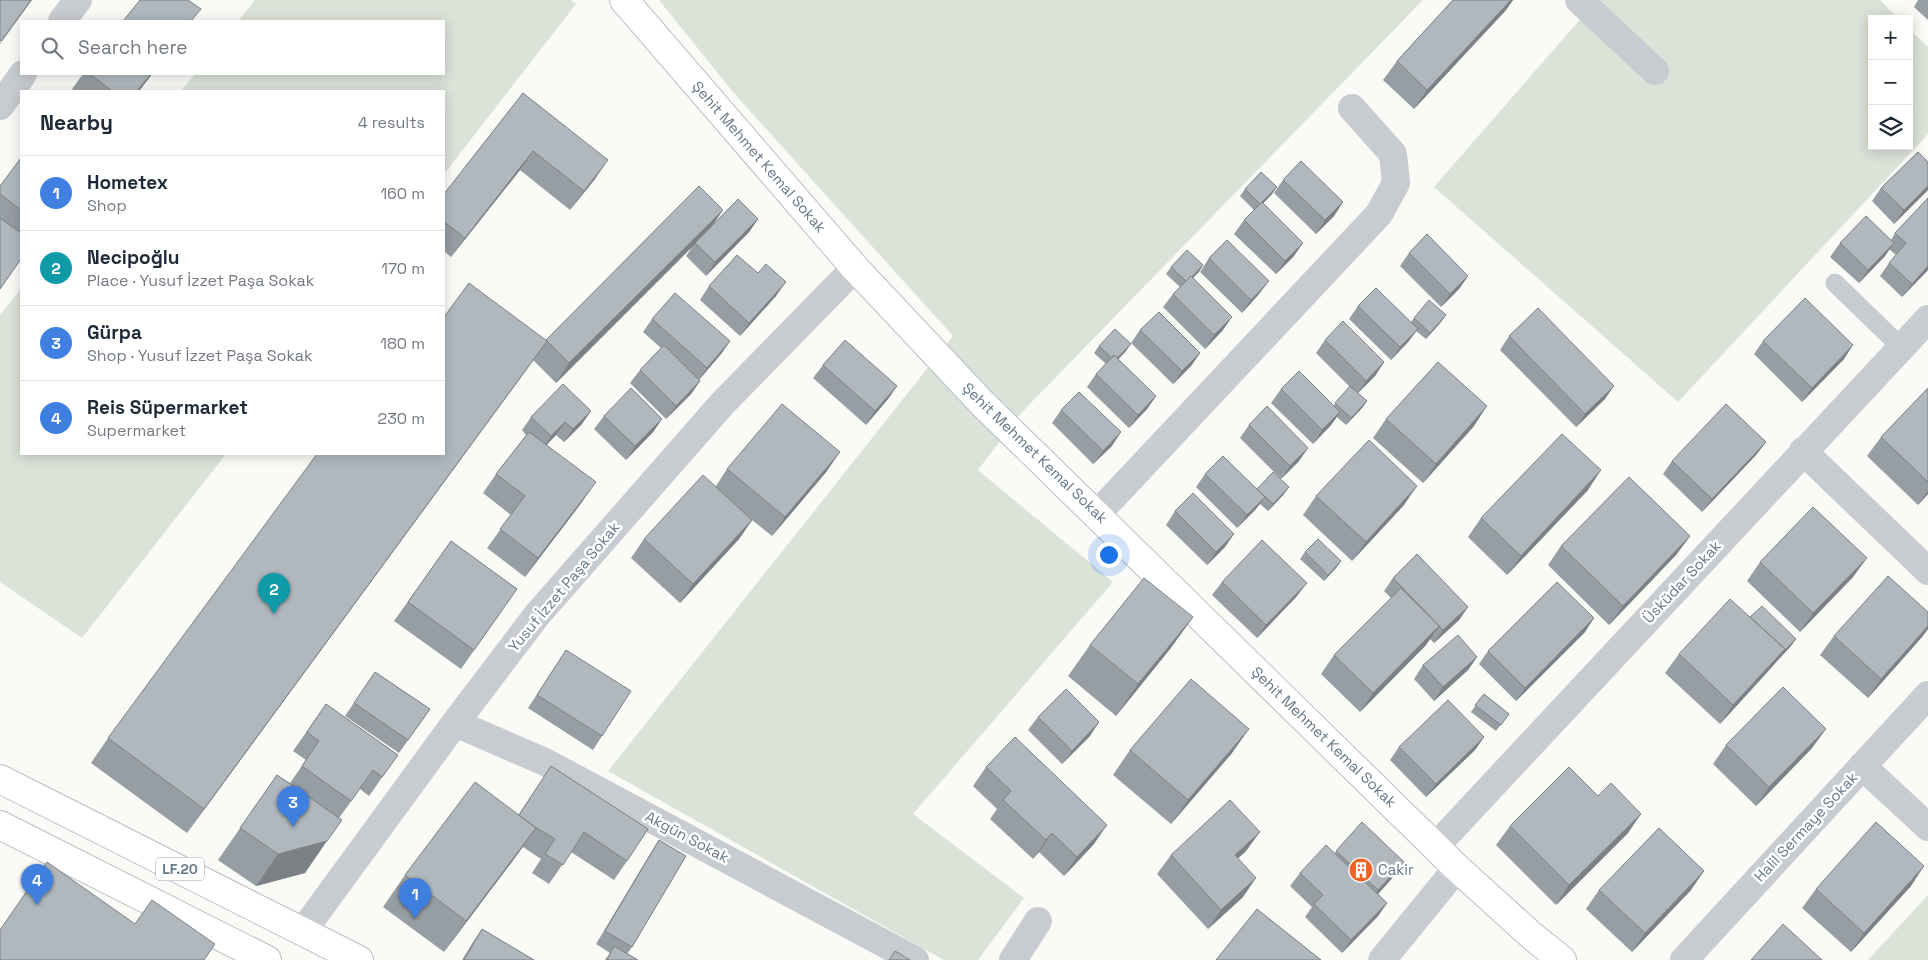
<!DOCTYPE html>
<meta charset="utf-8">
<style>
body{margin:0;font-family:"Space Grotesk",sans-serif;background:#f6f6f7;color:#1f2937}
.controls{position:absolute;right:15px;top:15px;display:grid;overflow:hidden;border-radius:0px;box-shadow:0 2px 12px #0003}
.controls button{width:45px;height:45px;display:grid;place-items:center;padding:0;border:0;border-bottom:1px solid #e0e1e3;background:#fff;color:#1f2937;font:25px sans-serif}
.you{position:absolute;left:1108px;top:554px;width:18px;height:18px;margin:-12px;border:4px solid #fff;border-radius:50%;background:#1a73e8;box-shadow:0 0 0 8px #1a73e833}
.badge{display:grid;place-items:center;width:32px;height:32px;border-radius:50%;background:#db2777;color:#fff;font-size:16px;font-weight:700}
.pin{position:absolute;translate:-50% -41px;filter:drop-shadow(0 1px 2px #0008)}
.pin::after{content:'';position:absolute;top:26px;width:18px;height:15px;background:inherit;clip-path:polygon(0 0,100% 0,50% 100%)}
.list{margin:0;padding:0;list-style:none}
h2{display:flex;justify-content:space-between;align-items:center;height:65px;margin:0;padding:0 20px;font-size:21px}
h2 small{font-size:16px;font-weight:400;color:#747a83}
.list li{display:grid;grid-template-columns:32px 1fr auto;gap:15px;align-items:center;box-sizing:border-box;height:75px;padding:0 20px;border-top:1px solid #e0e1e3}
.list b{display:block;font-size:19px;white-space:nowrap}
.list p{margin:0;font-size:16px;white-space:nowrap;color:#747a83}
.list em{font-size:16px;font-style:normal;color:#747a83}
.icon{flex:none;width:28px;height:28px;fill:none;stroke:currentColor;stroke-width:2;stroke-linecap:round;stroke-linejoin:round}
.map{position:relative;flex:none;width:1928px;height:960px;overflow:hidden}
.search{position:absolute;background:#fff;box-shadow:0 2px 12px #0003;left:20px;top:20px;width:425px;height:55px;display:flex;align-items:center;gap:12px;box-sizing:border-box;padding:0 18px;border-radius:0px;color:#747a83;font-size:19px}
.panel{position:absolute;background:#fff;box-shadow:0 2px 12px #0003;left:20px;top:90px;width:425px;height:365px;border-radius:0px}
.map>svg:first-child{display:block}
.green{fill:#dbe2d8}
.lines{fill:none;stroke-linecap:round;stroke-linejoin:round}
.secondary-casing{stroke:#babfc4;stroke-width:30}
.primary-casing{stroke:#bbbfc3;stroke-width:30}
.lane{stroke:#c8cbcf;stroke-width:19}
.street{stroke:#c8cbcf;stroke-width:28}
.secondary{stroke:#fff;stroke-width:28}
.primary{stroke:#fff;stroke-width:28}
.wall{fill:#979ea3}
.shaded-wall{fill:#7b8185}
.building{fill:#b0b8be;stroke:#7b8185}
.labels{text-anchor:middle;stroke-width:5;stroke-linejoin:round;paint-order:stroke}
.shield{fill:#fff;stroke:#95a0ad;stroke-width:1}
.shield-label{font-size:14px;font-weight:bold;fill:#67788a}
.street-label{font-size:15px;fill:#67788a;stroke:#fff}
.poi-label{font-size:15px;fill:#67788a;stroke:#fff;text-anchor:start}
</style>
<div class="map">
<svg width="1928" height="960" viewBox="0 0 1928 960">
<rect width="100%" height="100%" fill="#fafaf7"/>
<path class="green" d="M255,0H571L576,4L444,174V91H181L195,74H444V21H238Z
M659,0H1423L1021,413L978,470L1113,582L913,814L1024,898L978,960H944L608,771L953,336L732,91Z
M1597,0H1880L1899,19H1872V146H1909V29L1928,47V134L1678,402L1434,187Z
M21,289V454H226L82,638L0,582V315Z
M1928,895V960H1868Z"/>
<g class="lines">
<defs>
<path id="secondary" d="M624,0L855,268L982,403L1457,868L1532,936L1562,960"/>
<path id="primary" d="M0,779L359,960
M0,825L267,960"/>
</defs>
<use href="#secondary" class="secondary-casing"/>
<use href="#primary" class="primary-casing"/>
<path class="lane" d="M1835,283L1901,347"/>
<path class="street" d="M1579,0L1655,71
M62,21L78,0
M0,106L23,74
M1803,451L1928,571
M1097,514L1379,214L1396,183L1393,154L1352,108
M455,723L545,762L915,960
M1862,766L1928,827
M1436,846L1928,319
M303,931L455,723L537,615L722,404L855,268
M1013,960L1038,921
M1382,960L1457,868
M1684,960L1928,695"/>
<use href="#secondary" class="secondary"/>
<use href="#primary" class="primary"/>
</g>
<path class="wall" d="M1453,0H1513L1506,10L1414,109L1383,80L1397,61Z
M1918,0H1928V20L1914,7Z
M83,74H152L139,91H74L72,89Z
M523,93L595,179L570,210L520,170L451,257L444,251V194Z
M21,158V259L0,289V186Z
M1928,162V190L1894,224L1872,201L1881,188Z
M1283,180L1343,202L1334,216L1316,234L1274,193Z
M1277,187L1272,194L1263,203L1294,256L1276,274L1234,234L1244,220L1254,210L1240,196L1245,189Z
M1928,198V270L1902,297L1880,276L1889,263L1896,255L1889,249L1885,256L1859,283L1830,257L1840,243L1891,240L1895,233Z
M723,210L712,225L758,219L749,232L706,276L686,256L693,246L556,383L533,360L187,833L91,763L108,738L444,454L546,340Z
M1409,253L1468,276L1459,289L1441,307L1400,266Z
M1209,258L1259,294L1242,313L1200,272Z
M1203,265L1193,278L1223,330L1205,349L1163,307L1173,294L1180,287L1166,274L1171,267Z
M758,273L776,296L740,336L700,300L709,286Z
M1358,306L1411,322L1414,318L1446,315L1441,322L1426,339L1416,331L1408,342L1391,360L1349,319Z
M652,319L730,341L721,354L699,380L700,381L691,394L666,419L630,383L640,370L661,348L643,332Z
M1140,330L1200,353L1191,366L1173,384L1131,343Z
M1509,336L1605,399L1576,427L1500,350Z
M1325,340L1384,362L1375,376L1358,393L1367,401L1362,408L1346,425L1337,417L1331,425L1313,444L1271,403L1281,389L1334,405L1350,387L1316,353Z
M1763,341L1844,359L1802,402L1754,354Z
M1099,346L1126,351L1118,359L1156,396L1147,409L1129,428L1087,387L1096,374L1106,364L1094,353Z
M823,365L897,386L888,399L866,425L813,378Z
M1928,388V494L1918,505L1867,456L1881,437Z
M1061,410L1112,446L1093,464L1052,423Z
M604,416L662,419L653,432L626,460L594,429Z
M531,417L582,424L564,442L556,435L546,445L582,502L525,577L487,548L511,515L483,493L496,474L526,435L522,430Z
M1386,419L1474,426L1423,483L1373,438Z
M1249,425L1299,461L1281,479L1240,438Z
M1766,442L1756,455L1702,512L1663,474L1672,461Z
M727,469L827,471L772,536L752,520L739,539L680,603L631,558L644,539L716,486Z
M1205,474L1257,489L1284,494L1268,511L1260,504L1255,510L1237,528L1196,487Z
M1588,490L1507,575L1468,537L1481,518Z
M1316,496L1404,505L1352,561L1303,515Z
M1175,511L1225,547L1207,565L1166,525Z
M1690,536L1676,555L1609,625L1548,565L1561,546Z
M451,541L517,589L461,669L394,621Z
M1305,552L1341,561L1336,568L1324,581L1300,559Z
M1760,562L1853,577L1800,632L1747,581Z
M1393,578L1468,607L1459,620L1434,643L1430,639L1426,645L1360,712L1321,674L1334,655L1391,598L1384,591Z
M1222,582L1297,596L1257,638L1212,595Z
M1928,612V629L1922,637L1868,698L1820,655L1834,636Z
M1193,617L1170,649L1116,716L1068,676L1090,645Z
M1750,617L1791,646L1777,661L1771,668L1720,724L1665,673L1679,654Z
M1585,632L1516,701L1479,664L1488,651Z
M566,650L602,736L593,750L528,708Z
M1477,657L1468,670L1434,701L1414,679L1423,665Z
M375,672L430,709L399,753L345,716Z
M1484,694L1509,714L1496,731L1471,712Z
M326,704L398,755L369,796L360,789L339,818L305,873L256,886L218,860L277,775L290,783L306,760L293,751Z
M1038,717L1090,736L1062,764L1028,730Z
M1484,737L1475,750L1426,797L1390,760L1399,747Z
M1726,745L1812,748L1756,806L1713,764Z
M1130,750L1232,753L1171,824L1113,775Z
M551,766L627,861L614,880L571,852L549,884L532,873L541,859L523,847L444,952L383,907L405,875L519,814Z
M986,767L1094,844L1064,876L1039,852L1033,859L990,819L997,809L973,786Z
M1510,826L1628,833L1556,905L1496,845Z
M659,840L632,947L627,954L638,960H605L610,953L596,944L650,854Z
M1246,851L1238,858L1243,897L1208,929L1157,874L1171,855Z
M1336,851L1404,862L1395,875L1378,894L1387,903L1378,916L1342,953L1305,917L1312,907L1290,886L1300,873L1335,853Z
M1911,886L1851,952L1802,908L1816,889Z
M1599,890H1691L1632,952L1586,909Z
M482,929L534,960H462L473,942Z"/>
<path class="shaded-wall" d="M31,0H32L0,44V43Z
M1511,0H1513L1506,10L1414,109L1427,90Z
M151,74H152L139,91H137Z
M533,151L520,170L451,257L465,238Z
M608,160L595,179L570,210L584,191Z
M1928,186V190L1894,224L1904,210Z
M1277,187L1272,194L1256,211L1260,204Z
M1343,202L1334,216L1316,234L1325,220Z
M723,210L710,229L695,243L693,246L556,383L569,363Z
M758,219L749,232L706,276L715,262Z
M1303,243L1294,256L1276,274L1285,261Z
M1894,243L1885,256L1859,283L1868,270Z
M1203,265L1199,272L1182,289L1187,282Z
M1928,266V270L1902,297L1912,284Z
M1468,276L1459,289L1441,307L1450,294Z
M1269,281L1259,294L1242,313L1251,300Z
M786,282L776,296L740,336L749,323Z
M1446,315L1441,322L1426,339L1430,333Z
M1232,317L1223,330L1205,349L1214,335Z
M1418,329L1408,342L1391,360L1400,347Z
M547,341L530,365L187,833L204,809Z
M730,341L721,354L698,381L707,368Z
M1131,344L1126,351L1110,368L1115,361Z
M1853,345L1844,359L1802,402L1812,388Z
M1200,353L1191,366L1173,384L1182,371Z
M1384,362L1375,376L1357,394L1366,381Z
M700,381L691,394L666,419L676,406Z
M897,386L888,399L866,425L875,411Z
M1614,386L1605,399L1576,427L1585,414Z
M1156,396L1147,409L1129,428L1138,415Z
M1367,401L1362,408L1346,425L1351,418Z
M1487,406L1474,426L1423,483L1436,464Z
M591,411L582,424L564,442L573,429Z
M1340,412L1331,425L1313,444L1322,430Z
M662,419L653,432L626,460L635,446Z
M565,422L556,435L542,450L551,436Z
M1121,432L1112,446L1093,464L1103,451Z
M1766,442L1756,455L1702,512L1712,499Z
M1308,448L1299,461L1281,479L1290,466Z
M840,452L827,471L772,536L785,517Z
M1601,470L1588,490L1507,575L1521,556Z
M596,482L582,502L525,577L538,558Z
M1417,486L1404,505L1352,561L1366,542Z
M1289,487L1284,494L1268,511L1273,504Z
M1928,491V494L1918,505Z
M1265,497L1255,510L1237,528L1247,515Z
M752,520L739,539L680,603L693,584Z
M1234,534L1225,547L1207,565L1216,552Z
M1690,536L1676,555L1609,625L1623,606Z
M1867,558L1853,577L1800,632L1813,613Z
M1341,561L1336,568L1324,581L1328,575Z
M1307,583L1297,596L1257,638L1266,625Z
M1468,607L1459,620L1434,643L1443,630Z
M1193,617L1170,649L1116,716L1138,684Z
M1594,618L1585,632L1516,701L1525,688Z
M1439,626L1426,645L1360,712L1373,693Z
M1928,626V629L1922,637L1868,698L1881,679Z
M1796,639L1791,646L1777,661L1771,668L1720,724L1733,705L1785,649Z
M1477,657L1468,670L1434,701L1443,687Z
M1099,722L1090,736L1062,764L1072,751Z
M1249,729L1232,753L1171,824L1188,800Z
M1826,729L1812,748L1756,806L1769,787Z
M1484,737L1475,750L1426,797L1436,784Z
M1641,814L1628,833L1556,905L1569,885Z
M1107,825L1094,844L1064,876L1077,857Z
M536,828L514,859L444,952L466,921Z
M1260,832L1246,851L1221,874L1235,855Z
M1052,833L1039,852L1033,859L1046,840Z
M327,841L305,873L256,886L278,854Z
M1404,862L1395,875L1369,904L1378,890Z
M1924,866L1911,886L1851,952L1864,933Z
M1704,871L1691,890L1632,952L1645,933Z
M1256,878L1243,897L1208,929L1221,910Z
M1387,903L1378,916L1342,953L1351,940Z"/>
<path class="building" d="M0,0H31L1,41L0,40Z
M140,0H188L201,9L191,21H123Z
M1453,0H1511L1427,90L1397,61Z
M90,74H151L137,91H112Z
M523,93L608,160L584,191L533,151L465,238L444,222V194Z
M1918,152L1928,162V186L1904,210L1881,188Z
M21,158V210L0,194V186Z
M1301,161L1343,202L1325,220L1283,180Z
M1261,172L1277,187L1260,204L1245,189Z
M699,186L723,210L569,363L546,340Z
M1928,198V266L1912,284L1889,263L1906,243L1895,233Z
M738,199L758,219L715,262L695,243Z
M1262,202L1303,243L1285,261L1244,220Z
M1866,216L1894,243L1868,270L1840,243Z
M0,218L21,233V259L0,289Z
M1427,234L1468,276L1450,294L1409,253Z
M1227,240L1269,281L1251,300L1209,258Z
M1187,250L1203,265L1192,277L1191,276L1186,281L1171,267Z
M737,255L758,273L766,264L786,282L749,323L709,286Z
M1191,276L1232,317L1214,335L1173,294Z
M469,283L547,341L204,809L108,738L317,454H444V317Z
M1376,288L1418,329L1400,347L1358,306Z
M675,293L730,341L707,368L652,319Z
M1805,298L1853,345L1812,388L1763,341Z
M1429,300L1446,315L1430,333L1414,318Z
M1538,308L1614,386L1585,414L1509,336Z
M1159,312L1200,353L1182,371L1140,330Z
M1343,321L1384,362L1366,381L1325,340Z
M1115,329L1131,344L1117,358L1114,355L1112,358L1099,346Z
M845,340L897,386L875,411L823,365Z
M664,345L700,381L676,406L640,370Z
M1114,355L1156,396L1138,415L1096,374Z
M1438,362L1487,406L1436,464L1386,419Z
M1299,371L1340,412L1322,430L1281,389Z
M563,384L591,411L573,429L565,422L551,436L531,417Z
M1350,386L1367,401L1351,418L1335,403Z
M631,388L662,419L635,446L604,416Z
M1928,388V482L1881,437Z
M1079,392L1121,432L1103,451L1061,410Z
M782,404L840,452L785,517L727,469Z
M1726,404L1766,442L1712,499L1672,461Z
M1267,406L1308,448L1290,466L1249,425Z
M529,432L596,482L538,558L500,529L525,496L496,474Z
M1562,434L1601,470L1521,556L1481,518Z
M1369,440L1417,486L1366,542L1316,496Z
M1223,456L1265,497L1247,515L1205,474Z
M1273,472L1289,487L1273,504L1257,489Z
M703,475L752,520L693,584L644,539Z
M1629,477L1690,536L1623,606L1561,546Z
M1193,493L1234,534L1216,552L1175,511Z
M1813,507L1867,558L1813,613L1760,562Z
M1318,539L1341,561L1328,575L1305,552Z
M1262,540L1307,583L1266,625L1222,582Z
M451,541L517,589L474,650L408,602Z
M1417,554L1468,607L1443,630L1393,578Z
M1888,576L1928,612V626L1881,679L1834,636Z
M1144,578L1193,617L1138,684L1090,645Z
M1557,582L1594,618L1525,688L1488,651Z
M1401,588L1439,626L1373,693L1334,655Z
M1730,599L1785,649L1733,705L1679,654Z
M1762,606L1796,639L1781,654L1785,649L1750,617Z
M1458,635L1477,657L1443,687L1423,665Z
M566,650L631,691L602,736L537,695Z
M375,672L430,709L408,740L354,703Z
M1191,679L1249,729L1188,800L1130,750Z
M1783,687L1826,729L1769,787L1726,745Z
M1066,689L1099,722L1072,751L1038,717Z
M1484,694L1509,714L1501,725L1475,705Z
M1448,700L1484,737L1436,784L1399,747Z
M326,704L398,755L382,777L373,770L351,801L302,766L319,741L307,732Z
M1015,737L1107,825L1077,857L1052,833L1046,840L1003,800L1011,791L986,767Z
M551,766L648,829L627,861L584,832L563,865L545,854L555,839L535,827L519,815Z
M1569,767L1598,796L1611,783L1641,814L1569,885L1510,826Z
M277,775L342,820L327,841L278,854L240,828Z
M475,782L536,828L466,921L405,875Z
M1230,800L1260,832L1235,855L1256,878L1221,910L1171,855Z
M1362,822L1404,862L1378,890L1336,851Z
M1876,822L1924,866L1864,933L1816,889Z
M1659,828L1704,871L1645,933L1599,890Z
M659,840L686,856L632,947L605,931Z
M1326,845L1387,903L1351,940L1314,904L1323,895L1300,873Z
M47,862L135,924L152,900L215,944L204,960H0V930Z
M1257,909L1321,960H1216Z
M1783,924L1822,960H1751Z
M482,929L534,960H464Z
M614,946L638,960H607Z
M895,951L910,960H889Z"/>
<defs>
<symbol id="building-disc" viewBox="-11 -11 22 22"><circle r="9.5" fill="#ef6322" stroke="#fff"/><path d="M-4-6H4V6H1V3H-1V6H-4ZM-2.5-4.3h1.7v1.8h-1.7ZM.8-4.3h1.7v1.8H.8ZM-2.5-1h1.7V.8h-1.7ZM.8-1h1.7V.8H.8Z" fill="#fff"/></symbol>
</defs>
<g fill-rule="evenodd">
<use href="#building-disc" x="1347" y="856" width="28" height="28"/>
</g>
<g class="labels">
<rect class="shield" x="156" y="857.5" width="48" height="23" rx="4"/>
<g class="shield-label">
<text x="180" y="874">LF.20</text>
</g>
<g class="street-label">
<text transform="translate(759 157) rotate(49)" y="5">Şehit Mehmet Kemal Sokak</text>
<text transform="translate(1035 453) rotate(44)" y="5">Şehit Mehmet Kemal Sokak</text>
<text transform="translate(1682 582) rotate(-47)" y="5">Üsküdar Sokak</text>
<text transform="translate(564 587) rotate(-50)" y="5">Yusuf İzzet Paşa Sokak</text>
<text transform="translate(1324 737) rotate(44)" y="5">Şehit Mehmet Kemal Sokak</text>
<text transform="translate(1806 827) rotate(-47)" y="5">Halil Sermaye Sokak</text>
<text transform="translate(687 837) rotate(28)" y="5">Akgün Sokak</text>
</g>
<g class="poi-label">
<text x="1378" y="875">Cakir</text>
</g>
</g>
</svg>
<div class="controls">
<button>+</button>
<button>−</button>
<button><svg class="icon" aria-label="layers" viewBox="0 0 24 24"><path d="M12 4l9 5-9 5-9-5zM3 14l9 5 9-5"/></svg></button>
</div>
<div class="you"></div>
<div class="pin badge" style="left:415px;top:919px;background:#3f7fe0">1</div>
<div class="pin badge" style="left:274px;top:614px;background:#0f9aa8">2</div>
<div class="pin badge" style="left:293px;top:827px;background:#3f7fe0">3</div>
<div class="pin badge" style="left:37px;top:905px;background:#3f7fe0">4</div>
<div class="search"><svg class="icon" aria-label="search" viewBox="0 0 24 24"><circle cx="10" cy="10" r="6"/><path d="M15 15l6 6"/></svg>Search here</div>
<section class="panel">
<h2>Nearby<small>4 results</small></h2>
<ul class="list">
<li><span class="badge" style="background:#3f7fe0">1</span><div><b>Hometex</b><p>Shop</p></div><em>160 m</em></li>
<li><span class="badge" style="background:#0f9aa8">2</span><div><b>Necipoğlu</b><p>Place · Yusuf İzzet Paşa Sokak</p></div><em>170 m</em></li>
<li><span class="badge" style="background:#3f7fe0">3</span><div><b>Gürpa</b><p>Shop · Yusuf İzzet Paşa Sokak</p></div><em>180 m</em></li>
<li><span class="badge" style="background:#3f7fe0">4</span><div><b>Reis Süpermarket</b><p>Supermarket</p></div><em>230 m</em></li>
</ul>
</section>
</div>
